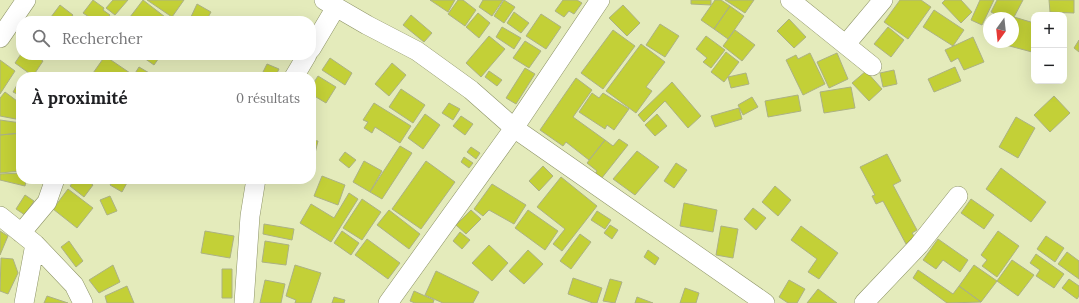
<!DOCTYPE html>
<html lang="fr">
<meta charset="utf-8">
<style>
body{margin:0;font-family:Lora,serif;background:#f2f2f2;color:#202124}
.controls{position:absolute;right:12px;top:12px;display:grid;overflow:hidden;border-radius:8px;box-shadow:0 4px 16px #0002}
.controls button{width:36px;height:36px;display:grid;place-items:center;padding:0;border:0;border-bottom:1px solid #e0e0e0;background:#fff;color:#202124;font:20px sans-serif}
.compass{position:absolute;left:983px;top:12px;width:36px;height:36px;border-radius:50%;background:#fff;box-shadow:0 4px 16px #0002;rotate:195deg}
.list{margin:0;padding:0;list-style:none}
h2{display:flex;justify-content:space-between;align-items:center;height:52px;margin:0;padding:0 16px;font-size:17px}
h2 small{font-size:13px;font-weight:400;color:#757577}
.icon{flex:none;width:22px;height:22px;fill:none;stroke:currentColor;stroke-width:2;stroke-linecap:round;stroke-linejoin:round}
.map{position:relative;flex:none;width:1079px;height:303px;overflow:hidden}
.search{position:absolute;background:#fff;box-shadow:0 4px 16px #0002;left:16px;top:16px;width:300px;height:44px;display:flex;align-items:center;gap:10px;box-sizing:border-box;padding:0 14px;border-radius:16px;color:#757577;font-size:15px}
.panel{position:absolute;background:#fff;box-shadow:0 4px 16px #0002;left:16px;top:72px;width:300px;height:112px;border-radius:16px}
.map>svg:first-child{display:block}
.building{fill:#c3d037;stroke:#acb284}
.lines{fill:none;stroke-linecap:round;stroke-linejoin:round}
.minor-casing{stroke:#8c9265;stroke-width:20}
.minor{stroke:#fff;stroke-width:19}
</style>
<div class="map">
<svg width="1079" height="303" viewBox="0 0 1079 303">
<rect width="100%" height="100%" fill="#e4ebbb"/>
<path class="building" d="M93,0L104,8L103,10L110,15L105,21H100L97,18L95,21L83,13Z
M113,0H128L115,15L106,8Z
M143,0L169,20L168,21H127Z
M147,0H184L172,17Z
M430,0H455L448,12Z
M458,0H463L476,10L465,26L448,14Z
M483,0H503L492,16L479,7Z
M504,0L515,7L504,23L494,16Z
M563,0H577L582,3L574,14L569,11L564,17L555,11Z
M691,0H711V5L691,4Z
M715,0H721L730,6L714,29L701,20Z
M725,0H754L745,13Z
M900,0H921L931,7L908,39L884,22Z
M945,0H961L972,12L961,23L942,3Z
M980,0H994L982,25L971,20Z
M997,0H1023L1014,17L1034,23V46L1032,52L1002,44V42H1013V18H1003L991,12Z
M1049,0H1074V13L1050,12Z
M197,4L211,12L206,21H195L190,19Z
M60,5L73,15L68,21H56L51,17Z
M623,5L640,23L627,36L609,18Z
M730,6L744,16L728,39L714,29Z
M934,10L964,30L953,46L923,27Z
M514,12L529,23L521,33L507,23Z
M478,13L490,23L479,38L466,27Z
M541,14L561,27L546,49L526,36Z
M411,15L432,33L424,42L403,25Z
M789,19L806,37L794,48L777,31Z
M660,24L679,36L665,57L646,45Z
M502,27L521,38L514,49L496,37Z
M888,27L904,40L891,57L874,44Z
M613,30L635,46L603,89L581,73Z
M735,30L755,45L742,61L723,46Z
M489,36L505,49L481,77L466,63Z
M706,36L725,50L711,68L703,62L707,58L696,49Z
M973,37L984,62L964,70L958,58L951,62L945,50Z
M1079,40V52L1074,48Z
M525,41L541,51L529,68L513,58Z
M641,44L665,62L646,87L652,91L636,113L606,91Z
M726,52L739,62L724,82L711,72Z
M810,53L825,84L803,95L786,60L796,55L798,59Z
M837,53L848,79L829,88L817,62Z
M21,54V55H34L43,61L33,76L15,63Z
M146,55H161L154,65L144,58Z
M105,56L130,73L127,77H93L91,76Z
M330,58L352,73L345,85L322,70Z
M0,60L15,71L0,94Z
M392,63L406,75L389,96L375,84Z
M267,64L279,69L275,77H268L262,74Z
M139,67L156,77H136L134,75Z
M955,67L961,81L934,92L928,79Z
M525,68L535,74L516,104L506,98Z
M894,70L897,84L883,87L880,73Z
M489,71L502,80L497,86L485,77Z
M866,71L882,89L869,101L852,83Z
M746,73L749,84L731,88L728,77Z
M318,76L336,87L326,103L311,94V87Z
M21,78V96L13,92Z
M576,78L592,90L573,117L605,140L589,160L566,142L563,146L540,130Z
M672,82L701,116L688,128L665,101L644,122L638,115Z
M851,87L855,108L824,113L820,92Z
M401,89L425,105L413,123L389,107Z
M5,92L21,104V120L0,116V98Z
M592,93L599,98L603,93L629,109L614,130L607,125L605,129L579,112Z
M798,95L801,111L768,117L765,101Z
M1054,96L1070,113L1050,132L1034,115Z
M752,97L758,107L743,115L738,105Z
M374,103L411,126L400,143L375,127L372,133L364,128L368,122L363,120Z
M449,103L460,109L453,120L442,113Z
M739,108L742,119L715,127L711,116Z
M425,114L440,125L423,149L408,138Z
M657,114L667,126L655,136L645,125Z
M461,116L473,124L465,135L453,126Z
M1016,117L1035,128L1018,158L999,147Z
M0,120L21,123V133L0,135Z
M21,133V171L0,173V135Z
M619,139L628,145L601,179L595,174L597,171L587,163L605,140L613,146Z
M311,140L318,141L311,170Z
M400,146L412,153L382,199L370,192Z
M471,147L480,153L476,159L467,152Z
M637,151L659,167L635,195L613,179Z
M345,152L356,160L349,168L339,160Z
M887,154L901,181L893,185L917,230L912,233L916,239L906,244L883,201L876,204L872,196L875,195L860,167Z
M464,157L473,163L469,168L461,162Z
M364,161L382,171L370,192L353,182Z
M426,161L455,182L421,229L392,209Z
M676,163L687,170L674,188L664,181Z
M543,166L553,176L539,191L529,181Z
M1001,168L1046,202L1031,222L986,189Z
M21,173V179H37V181H26L25,186L0,180V174Z
M322,176L345,185L338,205L314,196Z
M561,177L597,206L562,251L553,244L565,229L537,207Z
M75,179H85L93,185L84,197L70,186Z
M114,179H129L122,192L110,185Z
M492,184L526,205L514,224L489,210L483,216L474,209Z
M775,186L791,200L778,216L762,202Z
M68,189L93,208L77,228L53,209Z
M349,193L358,199L331,242L300,223L311,204L334,218Z
M25,195L34,201L25,215L16,209Z
M110,196L117,211L107,215L100,200Z
M362,199L381,212L362,240L343,228Z
M971,199L994,215L984,229L961,213Z
M684,203L717,210L713,232L680,226Z
M753,208L766,218L756,230L744,219Z
M389,210L420,234L409,249L377,225Z
M471,210L481,219L466,234L456,225Z
M528,210L558,231L545,250L515,228Z
M597,211L611,220L605,229L591,220Z
M264,224L294,229L292,240L263,234Z
M610,225L618,230L612,239L604,233Z
M721,226L738,229L733,258L716,255Z
M801,226L838,253L819,279L808,272L817,259L791,240Z
M0,231L8,236L0,255Z
M205,231L234,236L230,258L201,253Z
M342,231L359,243L351,255L334,243Z
M998,231L1019,246L997,277L982,266L987,260L981,255Z
M460,232L470,240L462,249L453,241Z
M580,234L591,242L571,269L560,261Z
M1046,236L1064,248L1055,262L1037,249Z
M367,239L400,263L388,279L355,255Z
M938,239L968,260L960,272L943,260L936,269L923,260Z
M69,241L83,261L76,267L61,247Z
M265,241L289,245L286,265L262,262Z
M489,245L508,263L492,281L472,263Z
M528,250L543,264L524,284L509,271Z
M648,250L659,258L655,265L644,257Z
M1067,252L1079,261V279L1058,264Z
M1036,254L1064,274L1054,288L1036,276L1040,270L1030,263Z
M1,258L13,259L18,273L8,294L0,291Z
M1012,260L1034,275L1018,296L997,281Z
M113,265L120,282L99,293L89,280Z
M295,265L321,273L311,303H295L296,300L286,296Z
M974,265L997,281L981,302L959,286Z
M222,269H232V298H222Z
M918,270L953,294L959,286L981,302L947,303L913,278Z
M436,271L479,292L473,303H443L425,295Z
M573,278L602,288L597,303H593L568,294Z
M610,279L622,282L615,303L603,301Z
M1069,279L1079,286V296L1077,299L1062,288Z
M265,280L285,284L281,303H260Z
M789,280L805,289L797,303H788L779,297Z
M127,286L134,303H107L105,296Z
M685,288L699,293L696,303H680Z
M818,289L837,303H807Z
M414,291L434,300L433,303H415L410,301Z
M47,296L68,303H44Z
M334,297L345,300L344,303H332Z
M637,297L653,303H635Z"/>
<g class="lines">
<defs>
<path id="minor" d="M324,0L367,25L417,51L471,90L514,128L765,303
M790,0L872,66
M0,38L26,0
M846,44L883,0
M311,49L336,7
M294,77L307,55
M0,216L35,244L74,285L83,303
M21,233L47,202L55,179
M24,303L35,244
M244,303L250,216L256,179
M388,303L514,128L600,0
M864,303L919,245L958,196"/>
</defs>
<use href="#minor" class="minor-casing"/>
<use href="#minor" class="minor"/>
</g>
</svg>
<div class="controls">
<button>+</button>
<button>−</button>
</div>
<svg class="compass" viewBox="-18 -18 36 36"><path d="M0-13l5 13h-10z" fill="#e53935"/><path d="M0 13l5-13h-10z" fill="#757577"/></svg>
<div class="search"><svg class="icon" aria-label="search" viewBox="0 0 24 24"><circle cx="10" cy="10" r="6"/><path d="M15 15l6 6"/></svg>Rechercher</div>
<section class="panel">
<h2>À proximité<small>0 résultats</small></h2>
<ul class="list">
</ul>
</section>
</div>
